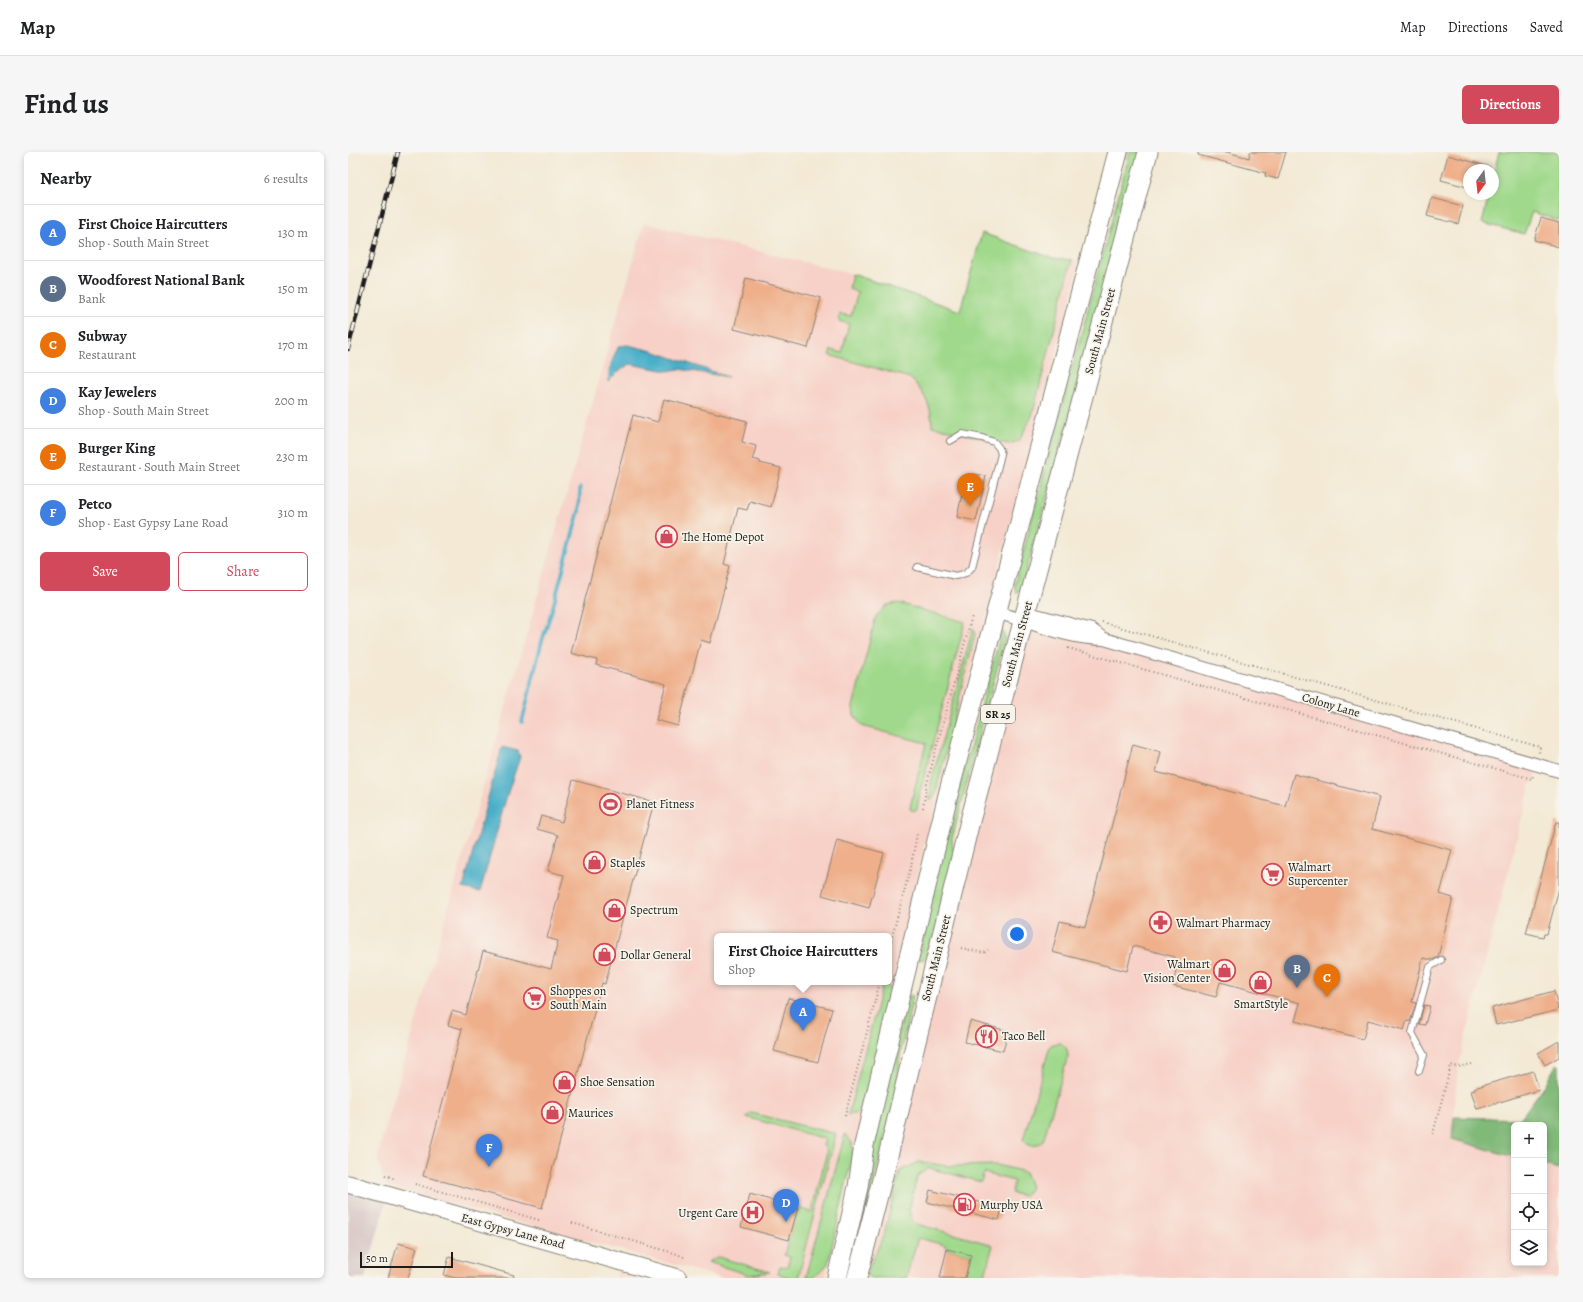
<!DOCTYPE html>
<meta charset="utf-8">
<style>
body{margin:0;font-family:Alegreya,serif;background:#f6f6f6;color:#202124}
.controls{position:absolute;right:12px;bottom:12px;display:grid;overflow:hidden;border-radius:6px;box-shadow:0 2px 6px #0003}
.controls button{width:36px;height:36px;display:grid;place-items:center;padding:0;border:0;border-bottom:1px solid #e0e0e0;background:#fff;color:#202124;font:20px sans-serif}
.compass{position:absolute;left:1115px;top:12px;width:36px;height:36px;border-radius:50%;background:#fff;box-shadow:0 2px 6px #0003;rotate:195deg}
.scale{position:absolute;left:12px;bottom:10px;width:93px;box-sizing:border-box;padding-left:4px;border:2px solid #1c1c1c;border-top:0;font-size:11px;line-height:14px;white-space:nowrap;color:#1c1c1c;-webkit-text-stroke:3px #f7f3e8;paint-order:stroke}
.you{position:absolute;left:669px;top:782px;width:14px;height:14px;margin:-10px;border:3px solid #fff;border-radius:50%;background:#1a73e8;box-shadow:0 0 0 6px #1a73e833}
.badge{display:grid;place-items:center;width:26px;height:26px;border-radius:50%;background:#d1495b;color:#fff;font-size:13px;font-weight:700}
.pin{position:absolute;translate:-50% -33px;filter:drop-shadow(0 1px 2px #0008)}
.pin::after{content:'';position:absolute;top:21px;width:14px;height:12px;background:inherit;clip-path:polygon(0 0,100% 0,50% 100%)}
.popup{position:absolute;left:366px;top:781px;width:178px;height:52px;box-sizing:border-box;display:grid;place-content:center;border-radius:6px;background:#fff;filter:drop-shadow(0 1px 3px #0005);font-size:13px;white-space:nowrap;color:#757577}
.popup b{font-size:15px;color:#202124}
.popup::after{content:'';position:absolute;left:50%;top:100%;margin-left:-8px;border:8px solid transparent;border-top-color:#fff}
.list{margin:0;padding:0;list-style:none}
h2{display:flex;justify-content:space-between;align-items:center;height:52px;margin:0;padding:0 16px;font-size:17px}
h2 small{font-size:13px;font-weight:400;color:#757577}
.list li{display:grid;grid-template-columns:26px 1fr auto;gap:12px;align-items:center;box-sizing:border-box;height:56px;padding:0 16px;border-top:1px solid #e0e0e0}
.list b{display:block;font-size:15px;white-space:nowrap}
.list p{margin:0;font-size:13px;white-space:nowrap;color:#757577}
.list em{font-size:13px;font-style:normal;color:#757577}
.actions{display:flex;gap:8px;padding:12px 16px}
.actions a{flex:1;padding:9px 0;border:1px solid #d1495b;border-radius:6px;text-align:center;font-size:14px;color:#d1495b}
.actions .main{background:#d1495b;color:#fff}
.icon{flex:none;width:22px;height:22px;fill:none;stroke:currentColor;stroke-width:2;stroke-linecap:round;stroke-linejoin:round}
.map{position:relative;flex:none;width:1211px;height:1126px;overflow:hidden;border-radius:6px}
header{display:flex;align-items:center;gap:24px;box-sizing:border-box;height:56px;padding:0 20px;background:#fff;border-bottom:1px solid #e0e0e0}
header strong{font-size:19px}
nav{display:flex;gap:22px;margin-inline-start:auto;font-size:14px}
.intro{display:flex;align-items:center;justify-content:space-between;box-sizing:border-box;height:96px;padding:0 24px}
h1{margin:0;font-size:28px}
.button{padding:10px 18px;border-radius:6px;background:#d1495b;color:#fff;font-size:14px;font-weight:700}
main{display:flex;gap:24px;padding:0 24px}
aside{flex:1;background:#fff;border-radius:6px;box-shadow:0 2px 6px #0003}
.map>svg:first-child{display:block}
.built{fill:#f7d1c7;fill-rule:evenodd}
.industrial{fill:#d2bfc0}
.green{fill:#a0d98c;stroke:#5e7a54}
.forest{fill:#80b978;stroke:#4e6a4a}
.water{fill:#4aafc9;stroke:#336672}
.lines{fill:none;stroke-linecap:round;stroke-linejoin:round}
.stream{stroke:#4aafc9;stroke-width:3.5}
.building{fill:#efaf8a}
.lane-casing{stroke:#888278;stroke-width:8}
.street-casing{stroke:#888278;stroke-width:14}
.secondary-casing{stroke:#888278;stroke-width:19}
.primary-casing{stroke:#888278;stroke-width:21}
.path{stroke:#888278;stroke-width:2;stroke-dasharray:1 3;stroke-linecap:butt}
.lane{stroke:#fff;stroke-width:6}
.street{stroke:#fff;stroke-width:12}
.secondary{stroke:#fff;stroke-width:17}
.primary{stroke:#fff;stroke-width:19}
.rail-casing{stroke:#1c1c1c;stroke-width:4.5}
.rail{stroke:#f7f3e8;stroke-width:3;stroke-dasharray:9;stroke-linecap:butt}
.labels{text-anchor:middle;stroke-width:3.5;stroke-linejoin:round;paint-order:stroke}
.shield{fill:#f7f3e8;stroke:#5e5c59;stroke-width:1}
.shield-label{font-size:11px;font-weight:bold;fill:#1c1c1c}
.street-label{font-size:12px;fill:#1c1c1c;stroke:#f7f3e8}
.poi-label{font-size:12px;fill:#1c1c1c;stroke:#f7f3e8;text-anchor:start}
</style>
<header>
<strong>Map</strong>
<nav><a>Map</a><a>Directions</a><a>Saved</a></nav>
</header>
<div class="intro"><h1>Find us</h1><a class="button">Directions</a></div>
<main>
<aside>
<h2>Nearby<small>6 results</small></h2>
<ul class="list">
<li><span class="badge" style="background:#3f7fe0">A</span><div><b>First Choice Haircutters</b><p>Shop · South Main Street</p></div><em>130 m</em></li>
<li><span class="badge" style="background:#5c6f8a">B</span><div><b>Woodforest National Bank</b><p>Bank</p></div><em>150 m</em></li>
<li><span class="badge" style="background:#e8710a">C</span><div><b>Subway</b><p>Restaurant</p></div><em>170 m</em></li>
<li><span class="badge" style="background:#3f7fe0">D</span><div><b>Kay Jewelers</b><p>Shop · South Main Street</p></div><em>200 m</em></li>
<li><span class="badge" style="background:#e8710a">E</span><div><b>Burger King</b><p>Restaurant · South Main Street</p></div><em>230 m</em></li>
<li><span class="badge" style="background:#3f7fe0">F</span><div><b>Petco</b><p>Shop · East Gypsy Lane Road</p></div><em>310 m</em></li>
</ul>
<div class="actions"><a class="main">Save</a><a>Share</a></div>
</aside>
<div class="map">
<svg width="1211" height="1126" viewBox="0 0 1211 1126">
<rect width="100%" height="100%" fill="#f7f3e8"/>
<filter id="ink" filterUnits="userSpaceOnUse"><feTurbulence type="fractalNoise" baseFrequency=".025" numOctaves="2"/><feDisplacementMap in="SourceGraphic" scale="8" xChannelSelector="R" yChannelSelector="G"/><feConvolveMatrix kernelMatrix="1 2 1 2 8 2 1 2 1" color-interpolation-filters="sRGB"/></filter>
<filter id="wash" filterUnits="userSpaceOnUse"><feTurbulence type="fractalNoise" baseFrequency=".012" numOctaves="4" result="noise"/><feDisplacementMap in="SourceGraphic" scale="16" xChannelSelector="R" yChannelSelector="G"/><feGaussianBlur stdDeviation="0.9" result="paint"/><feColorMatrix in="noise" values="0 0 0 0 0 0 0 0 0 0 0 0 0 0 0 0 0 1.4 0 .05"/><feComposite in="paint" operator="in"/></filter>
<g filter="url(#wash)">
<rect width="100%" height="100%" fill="#f3e9d4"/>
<path class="built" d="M296,71L504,122L612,159L634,81L704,106L724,108L732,111L576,695L477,1126H375L37,1034L29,1006ZM369,784H541V830H369Z
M675,468L1190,614L1185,631H1183L1110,915L1104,987L1166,1005V1111H1196V1013L1211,1017V1126H509Z
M272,1110L330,1126H268Z"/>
<path class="industrial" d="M0,1032L40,1043L17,1126H0Z"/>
<path class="green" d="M782,0H794L674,435L669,441L666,434Z
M1151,0H1211V69L1184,60L1176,82L1134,71L1141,42H1145V25Z
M634,81L704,106L724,108L684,264L671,289L660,292L584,274C584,254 576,240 562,226L481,203L483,198L494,201L501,172L491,169L492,162L503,164L510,140L501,137L504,122L612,159Z
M550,451L617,470L572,640L569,657L565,659L562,657L563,651L578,591L514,574L506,563L505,555L528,464L539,453Z
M625,476L627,482L587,643L582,648L583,630Z
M655,479L657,486L604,687L606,702L583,796L575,808L570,807L596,694L652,485Z
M535,830L540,834L544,844L519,949L510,961L500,963Z
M560,843L565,844L552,903L549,939L502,1126H497L515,1058L525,995Z
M713,891L719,897L720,904L695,989C687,995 682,996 675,988L702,894L705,892Z
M403,961L488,982L450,1126H444L430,1122L432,1114L439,1115L442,1105L436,1103L450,1056L464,1060L479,999L475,993L477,987L398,965Z
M497,982L504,991L505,1001L480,1112L466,1126H458Z
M571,1010L600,1014L649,1013L677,1020L683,1035L677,1044L663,1041L666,1029L636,1021L633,1030L581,1016L569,1024L561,1059L565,1071L645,1093L636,1126H617L623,1103L599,1097L597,1093L570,1086L558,1126H522L518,1122L536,1083L552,1019Z
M370,1105L422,1120L401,1123L360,1110Z"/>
<path class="forest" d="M1208,913H1211V1017L1196,1013V973H1166V1005L1104,987L1106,965L1172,967L1197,933Z"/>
<path class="water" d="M280,193L305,199L380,225L331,217L319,219L282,212L270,220L260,230C261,217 264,206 271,194Z
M154,595L170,599L172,605L159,643L132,740L115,736Z"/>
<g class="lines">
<path class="stream" d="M174,570L194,489L204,458L231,359L232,336"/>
</g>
<g id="blocks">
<path class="building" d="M850,0H879L901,6L902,0H938L930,27L917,24L918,21L850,3Z
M1100,3L1142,15V18H1121L1119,35L1093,28Z
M1084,46L1115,54L1110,72L1079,64Z
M1193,66L1211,71V95L1186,88Z
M398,126L473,146L460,196L386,177Z
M316,247L399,269L394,290L408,294L405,307L412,309V311L433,316L423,355L402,349L399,358L390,356L376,412L382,414L362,491L353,488L330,574L308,568L318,532L248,513L249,508L223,501L285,263L310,270Z
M626,322L638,324L628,369L609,365L614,342L621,344Z
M785,592L813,600L808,620L937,654L946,622L1032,645L1024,677L1104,698L1092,742L1105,746L1090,805L1084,808L1075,806L1064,850L1068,851L1062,870L1059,869L1056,878L1020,868L1015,887L947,869L952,851L872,830L868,845L825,834L828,818L823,817L827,805L785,794L779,819L704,800L712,769L737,775Z
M225,628L306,650L257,832L254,831L194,1056L75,1024L114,877L100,873L104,859L118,863L135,799L203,817L210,789L199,786L216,723L200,719L210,683L189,677L193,664L214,670Z
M1208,670H1211V736L1199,782H1196L1195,785L1178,781Z
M489,688L536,701L521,756L474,743Z
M1206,839L1210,857L1207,859L1148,873L1144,856Z
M440,846L484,857L470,910L426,899Z
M1076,853L1082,854L1077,873L1071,872Z
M622,869L660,879L655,899L617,890Z
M1211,889V905L1197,913L1190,901Z
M1185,919L1191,938L1129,957L1123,939L1127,938L1126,936Z
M582,1038L654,1056L651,1068L579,1050Z
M402,1042L450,1056L441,1088L393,1075Z
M50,1091L69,1096L60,1126H40Z
M599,1097L623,1103L617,1126H592Z
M101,1105L166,1123L165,1126H107L96,1123Z"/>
</g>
</g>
<g filter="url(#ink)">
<use href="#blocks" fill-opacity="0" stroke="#888278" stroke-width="1"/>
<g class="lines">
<defs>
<path id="lane" d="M569,415L608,424L618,421L624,415L653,302L651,296L646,290L634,286L614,282L602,289
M1071,919L1076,903L1064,881L1082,815L1093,808"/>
<path id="street" d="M648,460C683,470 719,487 756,487L1211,619
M677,460L744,478L756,487"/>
<path id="secondary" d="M0,1032L330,1126"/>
<path id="primary" d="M489,1126L510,1035L516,993L600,643L770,0
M509,1126L538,1012L621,673L800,0"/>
</defs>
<use href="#lane" class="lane-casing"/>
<use href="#street" class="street-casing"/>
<use href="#secondary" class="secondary-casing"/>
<use href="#primary" class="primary-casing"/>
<path class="path" d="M754,470L1192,595L1191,601
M720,496L1184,627L1185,624
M575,656L579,631L624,464
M541,796L563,714L569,682
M613,796L636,801L640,798
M497,964L532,830
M1085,982L1103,913L1110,915L1124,912
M37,1023L48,1027
M67,1032L191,1068
M224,1071L329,1102L336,1105"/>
<use href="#lane" class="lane"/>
<use href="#street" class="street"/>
<use href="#secondary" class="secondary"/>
<use href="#primary" class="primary"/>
<defs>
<path id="rail" d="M0,197L50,0"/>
</defs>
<use href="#rail" class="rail-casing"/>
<use href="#rail" class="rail"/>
</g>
</g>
<defs>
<symbol id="shop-ring" viewBox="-11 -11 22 22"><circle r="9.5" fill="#f7f3e8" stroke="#d1495b" stroke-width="1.5"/><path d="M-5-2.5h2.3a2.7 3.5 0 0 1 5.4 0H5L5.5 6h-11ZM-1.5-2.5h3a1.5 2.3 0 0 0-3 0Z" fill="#d1495b"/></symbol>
<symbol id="stadium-ring" viewBox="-11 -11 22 22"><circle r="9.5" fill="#f7f3e8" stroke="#d1495b" stroke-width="1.5"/><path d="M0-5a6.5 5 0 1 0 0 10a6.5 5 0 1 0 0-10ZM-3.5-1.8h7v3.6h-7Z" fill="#d1495b"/></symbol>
<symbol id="supermarket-ring" viewBox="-11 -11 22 22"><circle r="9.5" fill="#f7f3e8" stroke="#d1495b" stroke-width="1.5"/><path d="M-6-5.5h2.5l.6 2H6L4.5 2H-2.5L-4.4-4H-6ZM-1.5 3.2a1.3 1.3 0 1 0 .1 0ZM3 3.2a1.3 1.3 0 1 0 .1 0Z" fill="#d1495b"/></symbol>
<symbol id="pharmacy-ring" viewBox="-11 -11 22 22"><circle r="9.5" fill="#f7f3e8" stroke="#d1495b" stroke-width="1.5"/><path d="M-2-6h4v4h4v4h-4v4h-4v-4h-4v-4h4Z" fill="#d1495b"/></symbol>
<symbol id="restaurant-ring" viewBox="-11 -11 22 22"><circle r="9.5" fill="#f7f3e8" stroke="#d1495b" stroke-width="1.5"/><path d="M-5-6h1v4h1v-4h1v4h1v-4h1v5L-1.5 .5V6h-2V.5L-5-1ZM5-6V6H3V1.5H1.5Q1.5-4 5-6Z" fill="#d1495b"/></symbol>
<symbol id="fuel-ring" viewBox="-11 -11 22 22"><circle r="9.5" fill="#f7f3e8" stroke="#d1495b" stroke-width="1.5"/><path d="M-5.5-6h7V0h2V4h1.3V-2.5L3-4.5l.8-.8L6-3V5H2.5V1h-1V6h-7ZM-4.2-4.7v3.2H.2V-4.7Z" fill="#d1495b"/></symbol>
<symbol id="hospital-ring" viewBox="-11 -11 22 22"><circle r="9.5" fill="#f7f3e8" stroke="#d1495b" stroke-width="1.5"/><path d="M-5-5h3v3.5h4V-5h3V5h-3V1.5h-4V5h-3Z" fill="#d1495b"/></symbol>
</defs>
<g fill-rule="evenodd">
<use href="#shop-ring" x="306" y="372" width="25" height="25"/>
<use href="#stadium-ring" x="250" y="640" width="25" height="25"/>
<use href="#shop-ring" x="234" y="698" width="25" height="25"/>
<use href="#supermarket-ring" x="912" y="710" width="25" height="25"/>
<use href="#shop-ring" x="254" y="746" width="25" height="25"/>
<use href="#pharmacy-ring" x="800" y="758" width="25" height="25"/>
<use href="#shop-ring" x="244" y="790" width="25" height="25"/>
<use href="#shop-ring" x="864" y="806" width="25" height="25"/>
<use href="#shop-ring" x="900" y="818" width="25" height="25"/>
<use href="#supermarket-ring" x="174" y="834" width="25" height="25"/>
<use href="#restaurant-ring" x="626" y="872" width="25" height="25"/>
<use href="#shop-ring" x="204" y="918" width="25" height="25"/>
<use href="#shop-ring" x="192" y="948" width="25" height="25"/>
<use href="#fuel-ring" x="604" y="1040" width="25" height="25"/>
<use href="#hospital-ring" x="392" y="1048" width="25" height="25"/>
</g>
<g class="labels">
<rect class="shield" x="633" y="553" width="34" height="18" rx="3"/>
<g class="shield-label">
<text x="650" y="566">SR 25</text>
</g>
<g class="street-label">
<text transform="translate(752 179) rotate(-75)" y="4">South Main Street</text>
<text transform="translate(669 492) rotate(-75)" y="4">South Main Street</text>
<text transform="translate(983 553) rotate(16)" y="4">Colony Lane</text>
<text transform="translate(588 806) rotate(-76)" y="4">South Main Street</text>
<text transform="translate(165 1079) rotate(15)" y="4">East Gypsy Lane Road</text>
</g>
<g class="poi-label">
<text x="334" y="389">The Home Depot</text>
<text x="278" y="656">Planet Fitness</text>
<text x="262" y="715">Staples</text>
<text x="940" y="719">Walmart<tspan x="940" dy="14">Supercenter</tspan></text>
<text x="282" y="762">Spectrum</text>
<text x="828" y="775">Walmart Pharmacy</text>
<text x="272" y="807">Dollar General</text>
<text x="862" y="816" text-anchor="end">Walmart<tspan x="862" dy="14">Vision Center</tspan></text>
<text x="202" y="843">Shoppes on<tspan x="202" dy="14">South Main</tspan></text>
<text x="913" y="856" text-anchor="middle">SmartStyle</text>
<text x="654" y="888">Taco Bell</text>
<text x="232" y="934">Shoe Sensation</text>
<text x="220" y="965">Maurices</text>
<text x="632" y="1057">Murphy USA</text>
<text x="390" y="1065" text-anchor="end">Urgent Care</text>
</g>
</g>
</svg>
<div class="controls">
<button>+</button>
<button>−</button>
<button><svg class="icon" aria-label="locate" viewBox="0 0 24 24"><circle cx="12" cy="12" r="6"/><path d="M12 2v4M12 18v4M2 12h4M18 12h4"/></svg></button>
<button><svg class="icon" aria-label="layers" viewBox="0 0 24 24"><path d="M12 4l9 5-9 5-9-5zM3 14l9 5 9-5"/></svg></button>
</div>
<svg class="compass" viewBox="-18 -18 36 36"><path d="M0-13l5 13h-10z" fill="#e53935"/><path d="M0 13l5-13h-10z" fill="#757577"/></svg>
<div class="scale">50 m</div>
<div class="you"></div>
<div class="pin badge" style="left:455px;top:879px;background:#3f7fe0">A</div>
<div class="popup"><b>First Choice Haircutters</b>Shop</div>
<div class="pin badge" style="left:949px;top:836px;background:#5c6f8a">B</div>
<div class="pin badge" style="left:979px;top:845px;background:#e8710a">C</div>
<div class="pin badge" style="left:438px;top:1070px;background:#3f7fe0">D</div>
<div class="pin badge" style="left:622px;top:354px;background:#e8710a">E</div>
<div class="pin badge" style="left:141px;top:1015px;background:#3f7fe0">F</div>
</div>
</main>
